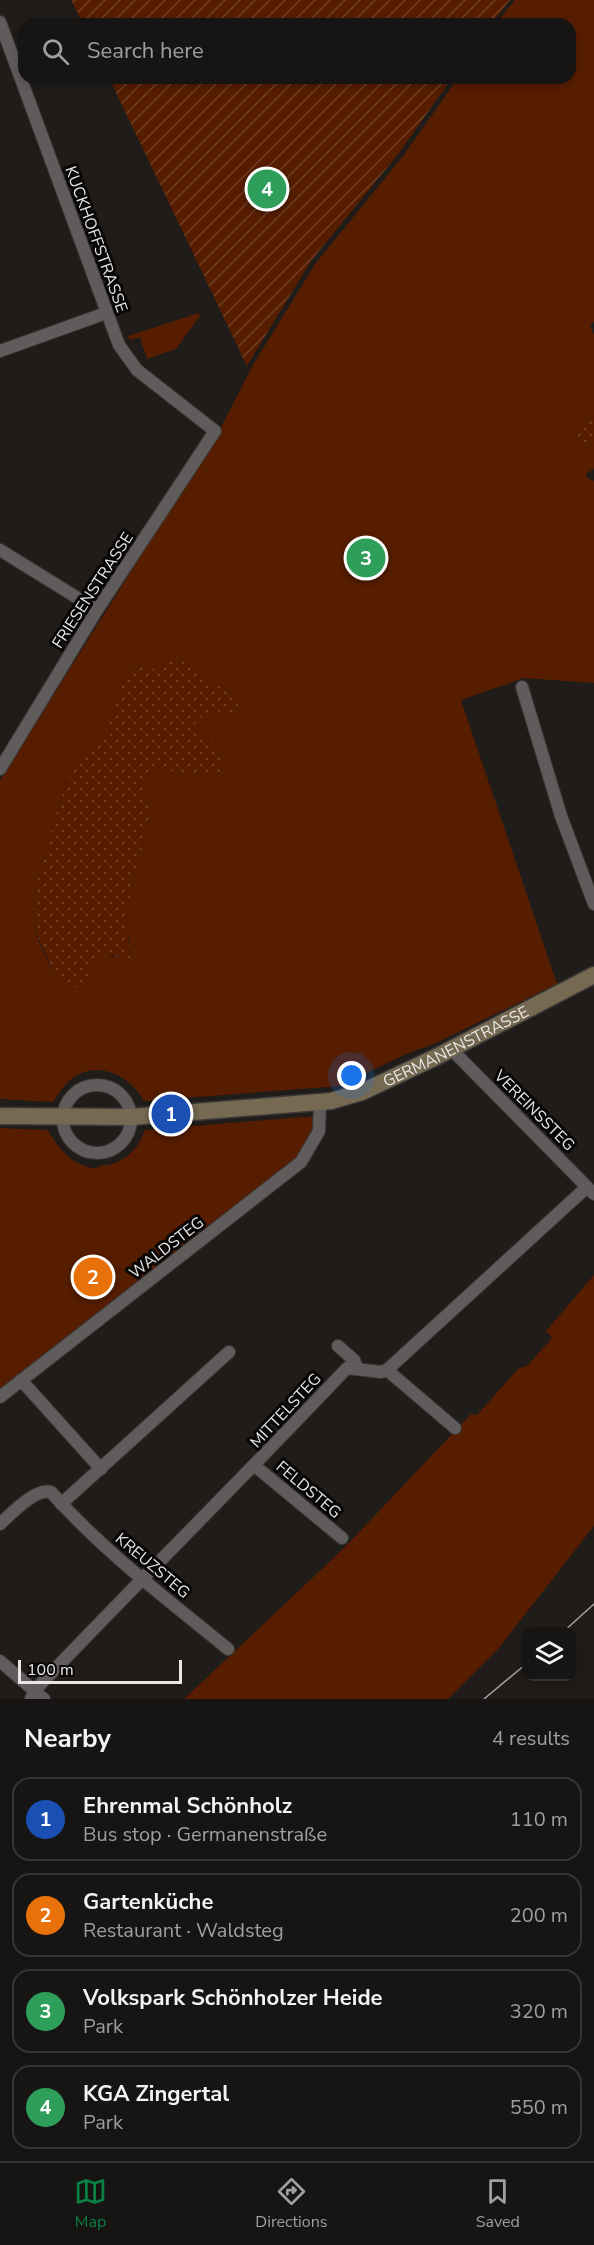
<!DOCTYPE html>
<meta charset="utf-8">
<style>
body{margin:0;font-family:"Nunito Sans",sans-serif;background:#201e1d;color:#f1f3f6}
.controls{position:absolute;right:18px;bottom:18px;display:grid;overflow:hidden;border-radius:12px;box-shadow:0 3px 9px #0003}
.controls button{width:54px;height:54px;display:grid;place-items:center;padding:0;border:0;border-bottom:2px solid #363434;background:#171514;color:#f1f3f6;font:30px sans-serif}
.scale{position:absolute;left:18px;bottom:15px;width:164px;box-sizing:border-box;padding-left:6px;border:3px solid #e9e7e6;border-top:0;font-size:16px;line-height:21px;white-space:nowrap;color:#e9e7e6;-webkit-text-stroke:4px #080706;paint-order:stroke}
.you{position:absolute;left:352px;top:1076px;width:21px;height:21px;margin:-15px;border:4px solid #fff;border-radius:50%;background:#1a73e8;box-shadow:0 0 0 9px #1a73e833}
.badge{display:grid;place-items:center;width:39px;height:39px;border-radius:50%;background:#0b8043;color:#fff;font-size:20px;font-weight:700}
.pin{position:absolute;translate:-50% -50%;border:3px solid #fff;box-shadow:0 2px 6px #0006}
.list{margin:0;padding:0;list-style:none}
h2{display:flex;justify-content:space-between;align-items:center;height:78px;margin:0;padding:0 24px;font-size:26px}
h2 small{font-size:20px;font-weight:400;color:#9e9fa0}
.list li{display:grid;grid-template-columns:39px 1fr auto;gap:18px;align-items:center;box-sizing:border-box;height:84px;margin:0 12px 12px;padding:0 12px;border:2px solid #363434;border-radius:18px}
.list b{display:block;font-size:22px;white-space:nowrap}
.list p{margin:0;font-size:20px;white-space:nowrap;color:#9e9fa0}
.list em{font-size:20px;font-style:normal;color:#9e9fa0}
.icon{flex:none;width:33px;height:33px;fill:none;stroke:currentColor;stroke-width:2;stroke-linecap:round;stroke-linejoin:round}
.map{position:relative;flex:none;width:594px;height:1699px;overflow:hidden}
.search{position:absolute;background:#171514;box-shadow:0 3px 9px #0003;left:18px;right:18px;top:18px;height:66px;display:flex;align-items:center;gap:15px;box-sizing:border-box;padding:0 21px;border-radius:18px;color:#9e9fa0;font-size:22px}
.sheet{height:462px;background:#171514}
nav{display:flex;justify-content:space-around;align-items:center;box-sizing:border-box;height:84px;border-top:2px solid #363434;background:#171514;font-size:16px;color:#9e9fa0}
nav a{display:grid;justify-items:center;gap:3px}
nav .on{color:#0b8043}
.map>svg:first-child{display:block}
.grass{fill:url(#grass-dots)}
.park{fill:#571d00;fill-rule:evenodd}
.garden{fill:url(#garden-furrows)}
.lines{fill:none;stroke-linecap:round;stroke-linejoin:round}
.minor-casing{stroke:#3a3837;stroke-width:14}
.secondary-casing{stroke:#3a3837;stroke-width:19}
.minor{stroke:#605c5b;stroke-width:12}
.secondary{stroke:#766951;stroke-width:16}
.tram{stroke:#a5a2a1;stroke-width:1.5}
.labels{text-anchor:middle;stroke-width:6;stroke-linejoin:round;paint-order:stroke}
.street-label{font-size:16px;fill:#e9e7e6;stroke:#080706}
</style>
<div class="map">
<svg width="594" height="1699" viewBox="0 0 594 1699">
<defs>
<pattern id="grass-dots" width="8" height="8" patternUnits="userSpaceOnUse" patternTransform="scale(1.5)"><rect width="8" height="8" fill="#571d00"/><path d="M2 2h.1M6 6h.1" fill="none" stroke="#6f3e25" stroke-width="1.8" stroke-linecap="round"/></pattern>
<pattern id="garden-furrows" width="10" height="10" patternUnits="userSpaceOnUse" patternTransform="scale(1.5)"><rect width="10" height="10" fill="#571d00"/><path d="M-1 1l2-2M0 10L10 0M9 11l2-2" fill="none" stroke="#6f3e25"/></pattern>
</defs>
<rect width="100%" height="100%" fill="#1f1c1a"/>
<path class="grass" d="M594,416V446L576,439C577,427 584,422 594,416Z
M170,655L185,660L191,668L214,684L231,692L239,704L231,715L197,732L214,742L224,766L218,774L185,776L155,766L144,787L151,812L130,896L128,938L130,958L127,960L111,955L90,972L87,979L77,988C59,986 54,972 47,957C23,910 35,888 48,842C57,812 63,784 80,757C85,749 95,745 99,738C111,717 118,692 129,670L136,664L152,669Z"/>
<path class="park" d="M515,0H594V322L590,324L594,335V416C584,422 577,427 576,439L594,446V469L587,473L586,477L594,481V683L524,678L461,700L557,984L436,1043L406,1054L340,1086L144,1101C132,1079 104,1062 79,1074C68,1079 60,1091 53,1102L0,1099V780L219,431L253,365L315,264L403,156L458,78H570V24H495ZM170,655L185,660L191,668L214,684L231,692L239,704L231,715L217,711L197,719L194,727L197,732L214,742L224,766L218,774L185,776L155,766L149,768L144,787L151,812L130,896L127,921L130,958L127,960C85,947 102,969 77,987C59,986 54,972 46,957C23,910 35,888 48,842C57,812 63,784 80,757C87,747 98,744 103,734C114,715 119,690 129,670L136,664L152,669L159,668Z
M199,313L200,316L176,349L147,359L140,337L130,340L128,336Z
M315,1116L313,1133L295,1162L0,1392V1128L47,1130C64,1153 68,1163 97,1169L98,1166C122,1165 137,1152 145,1130ZM88,1261L104,1265L100,1286L84,1282Z
M594,1275V1526L498,1649L448,1699H184L344,1548L471,1414L477,1415L519,1368L527,1366L552,1338L546,1331Z"/>
<path class="garden" d="M71,0H510L491,24H83Z
M109,78H452L399,153L311,261L247,366Z"/>
<g class="lines">
<defs>
<path id="minor" d="M0,22L119,345L137,370L215,431L97,610L0,769
M0,351L106,313
M0,550L97,610
M522,687L561,816L594,904
M454,1048L458,1056L594,1194
M63 1119a34 34 0 1 1 68 0a34 34 0 1 1-68 0Z
M338,1346L354,1360L357,1368
M387,1370L455,1428
M21,1380L101,1469
M0,1397L301,1162L319,1131L320,1103
M255,1466L342,1538
M61,1504L229,1352
M0,1524C11,1514 35,1488 51,1492C103,1551 167,1599 228,1649
M0,1661L44,1699
M31,1699L34,1691C138,1582 244,1477 347,1368L381,1372L387,1370L587,1187"/>
<g id="secondary">
<path id="s1" d="M0,1116L131,1117L331,1101L362,1092L436,1057L594,975"/>
</g>
</defs>
<use href="#minor" class="minor-casing"/>
<use href="#secondary" class="secondary-casing"/>
<use href="#minor" class="minor"/>
<use href="#secondary" class="secondary"/>
<path class="tram" d="M563,1632L594,1604
M484,1699L526,1664"/>
</g>
<g class="labels">
<g class="street-label">
<text transform="translate(97 239) rotate(70)" y="6">KUCKHOFFSTRASSE</text>
<text transform="translate(92 590) rotate(-57)" y="6">FRIESENSTRASSE</text>
<text dy="6" stroke="none"><textPath href="#s1" startOffset="468">GERMANENSTRASSE</textPath></text>
<text transform="translate(535 1110) rotate(45)" y="6">VEREINSSTEG</text>
<text transform="translate(166 1247) rotate(-38)" y="6">WALDSTEG</text>
<text transform="translate(285 1410) rotate(-47)" y="6">MITTELSTEG</text>
<text transform="translate(309 1489) rotate(40)" y="6">FELDSTEG</text>
<text transform="translate(153 1565) rotate(40)" y="6">KREUZSTEG</text>
</g>
</g>
</svg>
<div class="controls">
<button><svg class="icon" aria-label="layers" viewBox="0 0 24 24"><path d="M12 4l9 5-9 5-9-5zM3 14l9 5 9-5"/></svg></button>
</div>
<div class="scale">100 m</div>
<div class="you"></div>
<div class="pin badge" style="left:171px;top:1114px;background:#1a4fb4">1</div>
<div class="pin badge" style="left:93px;top:1277px;background:#e8710a">2</div>
<div class="pin badge" style="left:366px;top:558px;background:#2e9e5b">3</div>
<div class="pin badge" style="left:267px;top:189px;background:#2e9e5b">4</div>
<div class="search"><svg class="icon" aria-label="search" viewBox="0 0 24 24"><circle cx="10" cy="10" r="6"/><path d="M15 15l6 6"/></svg>Search here</div>
</div>
<section class="sheet">
<h2>Nearby<small>4 results</small></h2>
<ul class="list">
<li><span class="badge" style="background:#1a4fb4">1</span><div><b>Ehrenmal Schönholz</b><p>Bus stop · Germanenstraße</p></div><em>110 m</em></li>
<li><span class="badge" style="background:#e8710a">2</span><div><b>Gartenküche</b><p>Restaurant · Waldsteg</p></div><em>200 m</em></li>
<li><span class="badge" style="background:#2e9e5b">3</span><div><b>Volkspark Schönholzer Heide</b><p>Park</p></div><em>320 m</em></li>
<li><span class="badge" style="background:#2e9e5b">4</span><div><b>KGA Zingertal</b><p>Park</p></div><em>550 m</em></li>
</ul>
</section>
<nav>
<a class="on"><svg class="icon" aria-label="map" viewBox="0 0 24 24"><path d="M3 6l6-2 6 2 6-2v14l-6 2-6-2-6 2zM9 4v14M15 6v14"/></svg>Map</a>
<a><svg class="icon" aria-label="directions" viewBox="0 0 24 24"><path d="M12 3l9 9-9 9-9-9zM9 14v-3h6M13 9l2 2-2 2"/></svg>Directions</a>
<a><svg class="icon" aria-label="saved" viewBox="0 0 24 24"><path d="M7 4h10v16l-5-4-5 4z"/></svg>Saved</a>
</nav>
